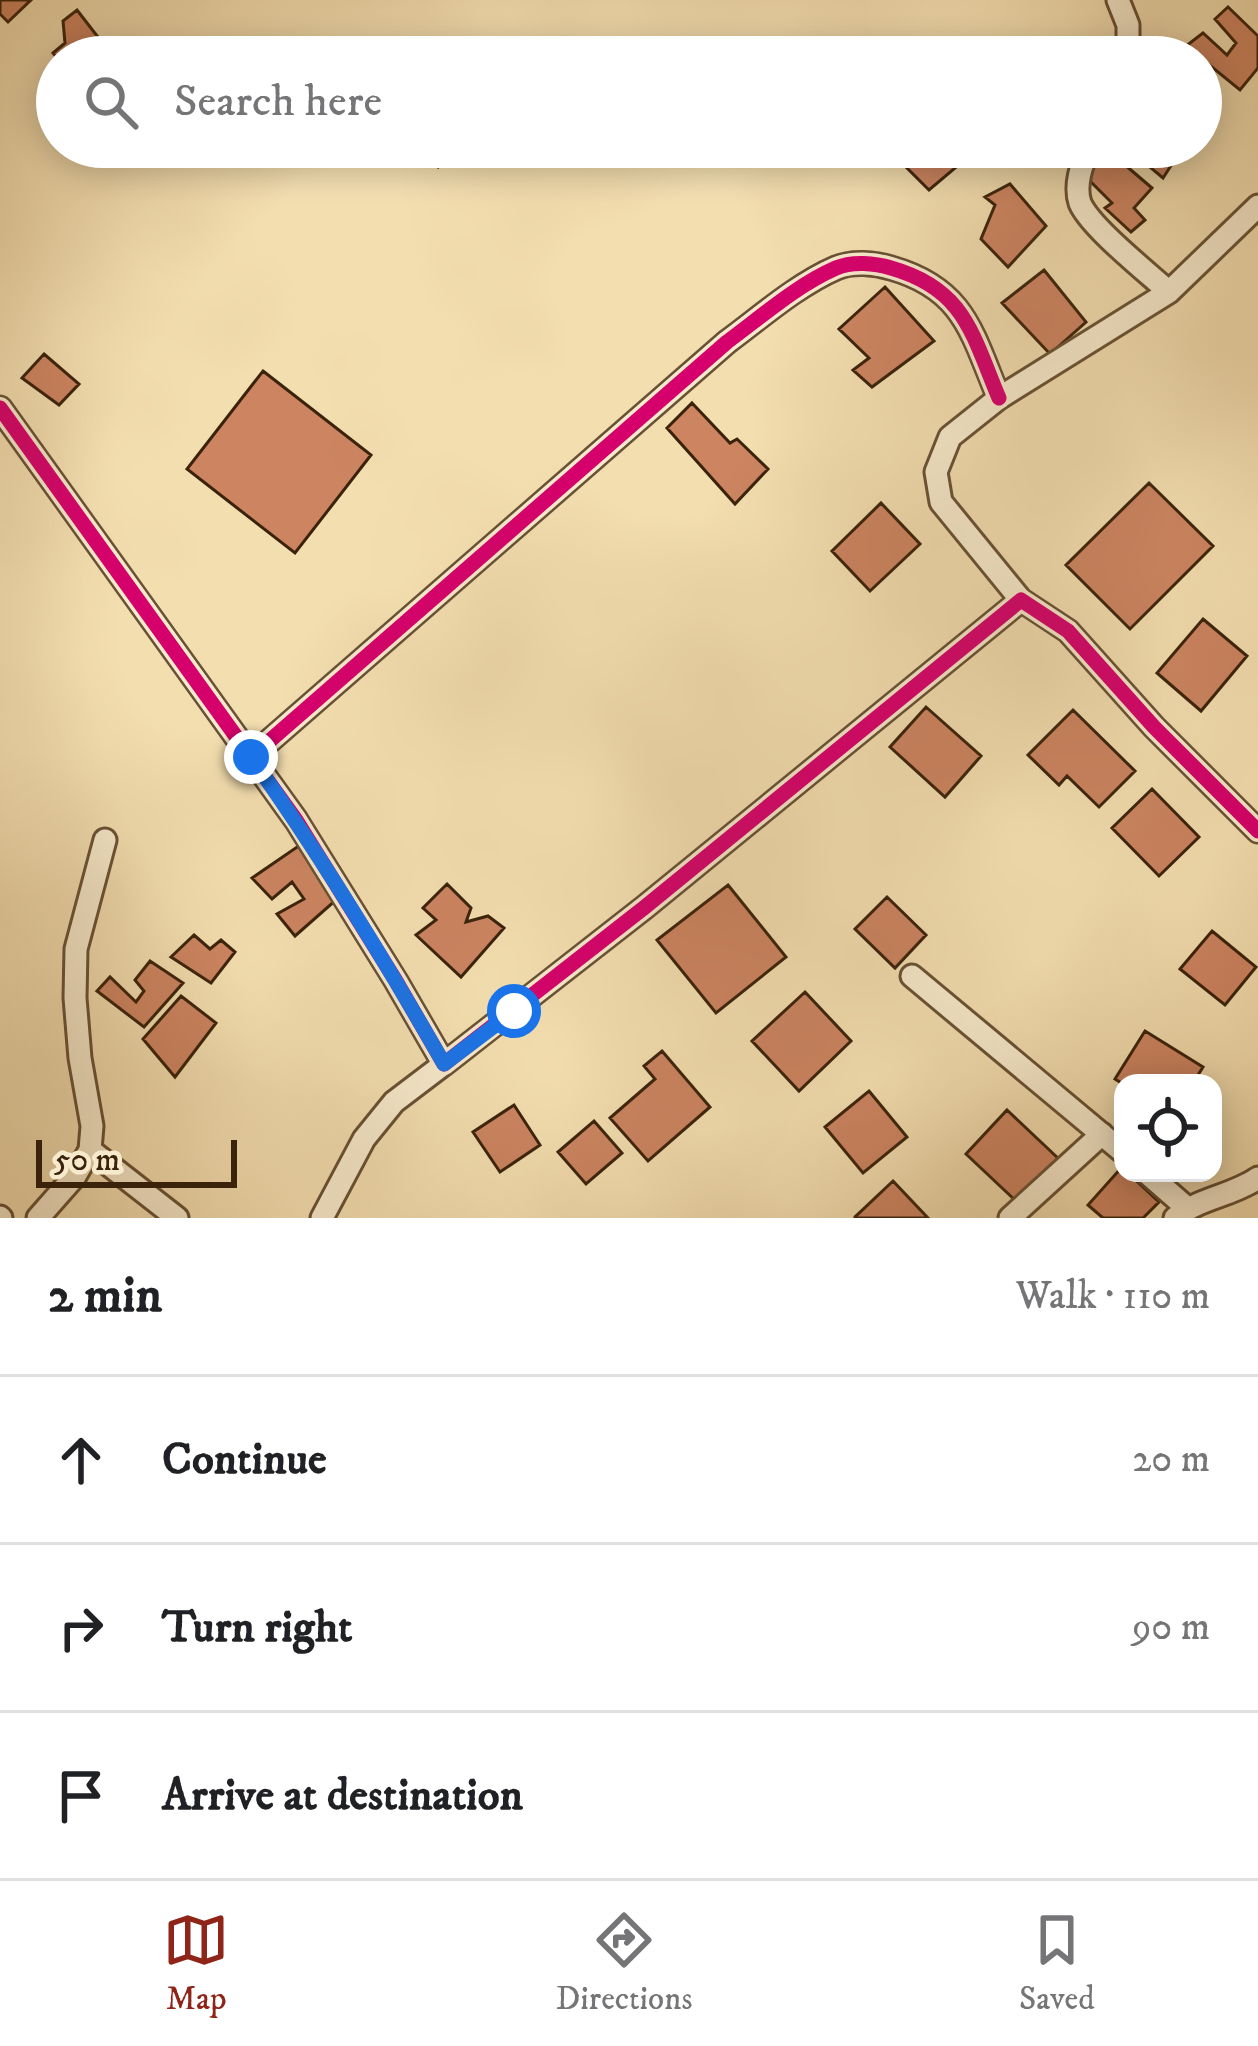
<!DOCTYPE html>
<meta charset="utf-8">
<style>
body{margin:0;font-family:"IM FELL DW Pica",serif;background:#f6f6f6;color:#202124}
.controls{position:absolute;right:36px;bottom:36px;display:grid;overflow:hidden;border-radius:24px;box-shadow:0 6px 30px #0003}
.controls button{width:108px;height:108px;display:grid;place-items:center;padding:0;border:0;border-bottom:3px solid #e0e0e0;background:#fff;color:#202124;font:60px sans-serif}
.scale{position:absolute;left:36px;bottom:30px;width:201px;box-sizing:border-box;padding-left:12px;border:6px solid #3a220b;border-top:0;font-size:33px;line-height:42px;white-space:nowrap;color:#3a220b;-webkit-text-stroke:9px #f7eacc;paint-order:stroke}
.stop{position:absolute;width:36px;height:36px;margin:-27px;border:9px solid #1a73e8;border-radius:50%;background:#fff}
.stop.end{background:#1a73e8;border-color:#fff;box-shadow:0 3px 12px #0008}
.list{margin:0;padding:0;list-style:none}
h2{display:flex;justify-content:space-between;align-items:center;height:156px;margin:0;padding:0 48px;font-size:51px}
h2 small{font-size:39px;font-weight:400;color:#757577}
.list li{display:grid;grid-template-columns:78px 1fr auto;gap:36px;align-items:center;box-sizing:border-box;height:168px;padding:0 48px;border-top:3px solid #e0e0e0}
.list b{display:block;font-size:45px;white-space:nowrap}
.list em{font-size:39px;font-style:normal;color:#757577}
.icon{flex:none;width:66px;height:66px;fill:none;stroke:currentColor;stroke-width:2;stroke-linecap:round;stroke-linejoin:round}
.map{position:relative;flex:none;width:1258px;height:1218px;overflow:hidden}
.search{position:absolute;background:#fff;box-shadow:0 6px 30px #0003;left:36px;right:36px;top:36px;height:132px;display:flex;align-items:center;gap:30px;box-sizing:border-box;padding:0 42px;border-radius:66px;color:#757577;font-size:45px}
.sheet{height:660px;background:#fff}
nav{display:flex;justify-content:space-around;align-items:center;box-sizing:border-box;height:168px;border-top:3px solid #e0e0e0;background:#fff;font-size:33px;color:#757577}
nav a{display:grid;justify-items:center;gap:6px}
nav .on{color:#8f2418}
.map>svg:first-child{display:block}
.building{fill:#cc8461;stroke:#3a220b;stroke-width:3}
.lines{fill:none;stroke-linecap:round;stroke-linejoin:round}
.street-casing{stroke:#685134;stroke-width:27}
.street{stroke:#f7eacc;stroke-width:21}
.cycleway-casing{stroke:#f7eacc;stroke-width:22}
.cycleway{stroke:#d6006c;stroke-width:15}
.route{stroke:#1a73e8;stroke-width:15}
</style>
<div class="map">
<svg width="1258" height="1218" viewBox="0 0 1258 1218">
<rect width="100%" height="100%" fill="#f3deb0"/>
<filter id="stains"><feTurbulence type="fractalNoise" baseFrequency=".00167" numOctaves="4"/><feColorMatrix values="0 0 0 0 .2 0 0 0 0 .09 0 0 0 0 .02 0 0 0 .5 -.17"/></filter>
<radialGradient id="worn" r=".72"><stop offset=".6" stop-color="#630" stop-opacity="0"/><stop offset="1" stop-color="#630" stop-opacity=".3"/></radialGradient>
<path class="building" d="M0,0H31L8,22L0,14Z
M1228,7L1258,36V68L1240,90L1186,46L1203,33L1227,55L1236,43L1215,19Z
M77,10L108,50L100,57L57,58L53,53L65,43L63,21Z
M819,45L834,57H809Z
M404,147H450L438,167Z
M896,147H955L967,158L929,190L891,152Z
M1104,147L1152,188L1134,208L1145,220L1131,232L1105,208L1112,203L1086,177Z
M1126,147H1183L1163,178Z
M1010,184L1046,226L1008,267L981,239L995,205L985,197Z
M1044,270L1086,322L1050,354L1002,303Z
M885,287L934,341L872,387L853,370L869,358L839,329Z
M44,354L79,384L59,405L22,378Z
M263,371L371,455L295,553L187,469Z
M692,403L730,443L737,439L768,469L735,504L667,428Z
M1149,483L1213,546L1130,629L1066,565Z
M881,503L920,544L870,591L832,551Z
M1203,619L1247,656L1201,711L1157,673Z
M926,707L981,756L945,797L890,747Z
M1073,710L1135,771L1099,807L1067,776L1059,785L1028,755Z
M1152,789L1199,837L1159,876L1112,828Z
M300,845L336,900L295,936L277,914L304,899L292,882L272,899L252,878Z
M447,884L471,908L466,922L488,916L504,928L461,977L416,935L436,920L423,908Z
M728,885L786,957L716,1013L657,940Z
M887,897L926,935L895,968L855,929Z
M1212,931L1256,967L1225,1005L1180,969Z
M194,935L210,949L221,940L235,952L211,983L171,957Z
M150,961L183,983L144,1027L97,991L110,977L136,1002L144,991L135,980Z
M805,992L851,1041L799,1091L752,1041Z
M181,996L216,1023L175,1077L143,1039Z
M1145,1031L1203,1067L1193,1083L1123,1084L1115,1079Z
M662,1051L710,1107L648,1161L610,1118L655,1079L644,1066Z
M869,1091L907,1137L863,1173L825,1127Z
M514,1105L540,1145L500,1172L473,1132Z
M1007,1110L1061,1161L1019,1204L966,1154Z
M594,1121L622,1153L586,1184L558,1152Z
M1122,1167L1123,1173H1128L1159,1202L1143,1218H1103L1088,1205Z
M893,1181L928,1218H855V1217Z"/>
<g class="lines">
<defs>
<path id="street" d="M1118,0L1128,25V57
M1089,147C1082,164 1074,185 1080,203C1090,227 1147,272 1169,292
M0,408L296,820L396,981L444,1064L645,907L1021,600L1068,631L1154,727L1258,831
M1021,600L941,502L936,472L950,437L999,398L1169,292L1258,206
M251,757L727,342C761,317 797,285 836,268C852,261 875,263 891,268C965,289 972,334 999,398
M912,976L1123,1152
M90,1150L177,1218
M1147,1173L1187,1208
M0,1217L1,1218
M38,1218L75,1176L90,1150L92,1126L80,1058L75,998L76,949L105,840
M322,1218L364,1139L394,1102L444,1064
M1010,1218L1102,1134
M1175,1218C1199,1198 1232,1196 1258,1178"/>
</defs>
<use href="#street" class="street-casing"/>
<use href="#street" class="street"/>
<defs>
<path id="cycleway" d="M0,408L296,820L396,981L444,1064L645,907L1021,600L1068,631L1154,727L1258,831
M251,757L727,342C761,317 797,285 836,268C852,261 875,263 891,268C965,289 972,334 999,398"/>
</defs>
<use href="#cycleway" class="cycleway-casing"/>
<use href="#cycleway" class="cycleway"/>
</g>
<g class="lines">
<path class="route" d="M251,757C321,856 384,959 444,1064L514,1011"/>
</g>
<rect width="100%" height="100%" filter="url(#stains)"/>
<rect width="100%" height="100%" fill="url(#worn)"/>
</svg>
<div class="controls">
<button><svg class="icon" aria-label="locate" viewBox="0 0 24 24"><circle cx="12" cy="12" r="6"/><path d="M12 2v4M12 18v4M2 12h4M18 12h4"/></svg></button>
</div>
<div class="scale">50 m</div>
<div class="stop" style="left:514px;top:1011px"></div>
<div class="stop end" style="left:251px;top:757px"></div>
<div class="search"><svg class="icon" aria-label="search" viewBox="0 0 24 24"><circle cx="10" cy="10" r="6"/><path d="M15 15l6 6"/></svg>Search here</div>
</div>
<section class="sheet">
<h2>2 min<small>Walk · 110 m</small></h2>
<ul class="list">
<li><svg class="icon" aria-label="ahead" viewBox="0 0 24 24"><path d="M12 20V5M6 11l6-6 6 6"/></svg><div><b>Continue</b></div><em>20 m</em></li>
<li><svg class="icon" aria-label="right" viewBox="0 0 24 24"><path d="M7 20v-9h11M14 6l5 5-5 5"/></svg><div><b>Turn right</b></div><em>90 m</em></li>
<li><svg class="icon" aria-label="arrive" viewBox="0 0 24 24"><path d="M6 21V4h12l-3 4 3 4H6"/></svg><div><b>Arrive at destination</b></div></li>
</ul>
</section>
<nav>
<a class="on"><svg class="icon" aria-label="map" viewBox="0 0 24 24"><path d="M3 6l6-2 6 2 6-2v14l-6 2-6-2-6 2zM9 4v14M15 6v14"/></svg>Map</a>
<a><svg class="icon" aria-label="directions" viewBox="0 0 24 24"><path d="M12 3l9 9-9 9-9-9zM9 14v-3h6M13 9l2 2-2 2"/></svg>Directions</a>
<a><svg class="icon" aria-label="saved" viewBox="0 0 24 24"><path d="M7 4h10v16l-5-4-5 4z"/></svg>Saved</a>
</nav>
